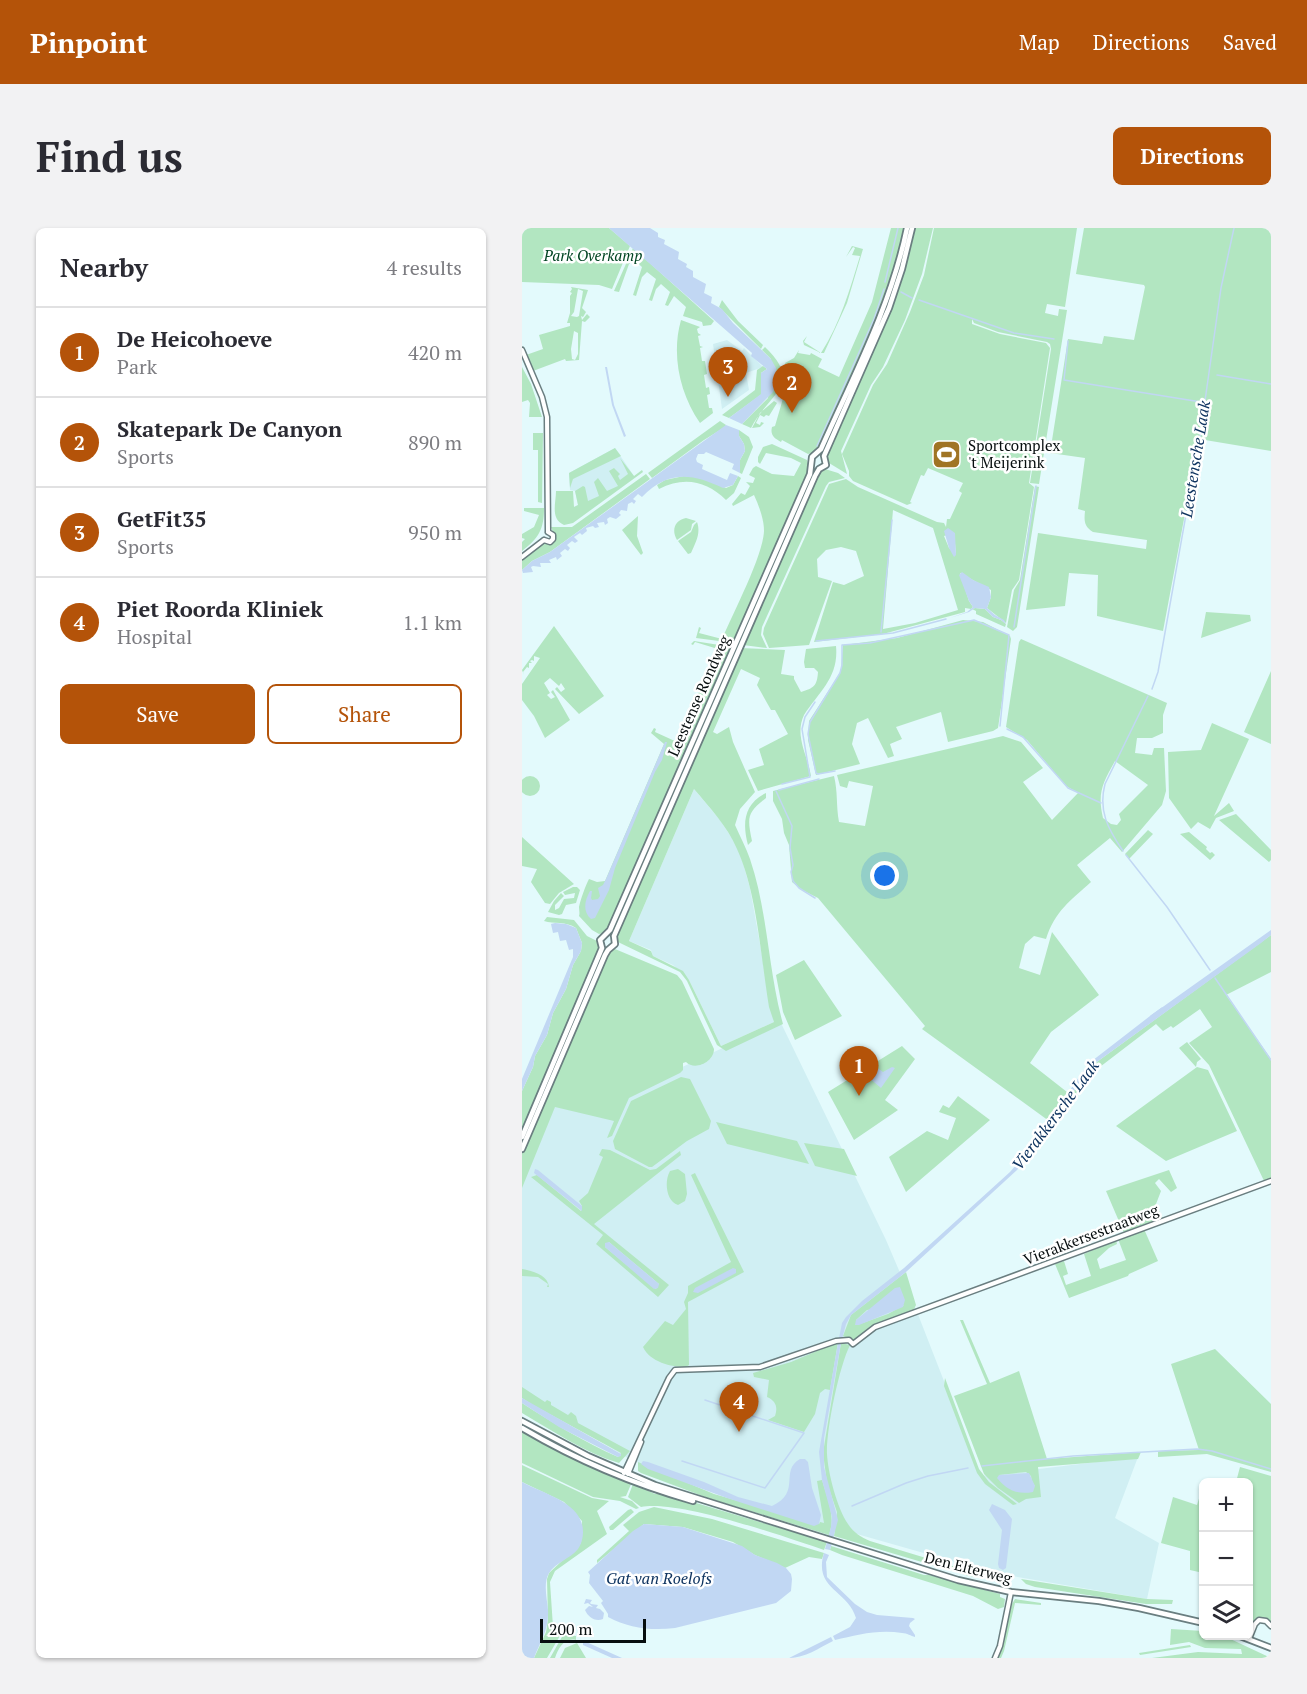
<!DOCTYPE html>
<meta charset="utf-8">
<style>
body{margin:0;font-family:"PT Serif",serif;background:#f2f2f3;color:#2b2b33}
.controls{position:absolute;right:18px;bottom:18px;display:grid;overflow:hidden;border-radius:9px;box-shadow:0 2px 4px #0004}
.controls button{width:54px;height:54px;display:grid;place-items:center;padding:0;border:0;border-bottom:2px solid #e1e1e2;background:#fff;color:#2b2b33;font:30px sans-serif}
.scale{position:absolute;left:18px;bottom:15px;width:106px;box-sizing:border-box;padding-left:6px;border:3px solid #070e0f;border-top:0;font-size:16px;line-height:21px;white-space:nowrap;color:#070e0f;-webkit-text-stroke:4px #fff;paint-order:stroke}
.you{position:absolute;left:363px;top:648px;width:21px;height:21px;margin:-15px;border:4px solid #fff;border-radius:50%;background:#1a73e8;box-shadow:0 0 0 9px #1a73e833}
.badge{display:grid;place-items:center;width:39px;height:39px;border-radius:50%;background:#b45309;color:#fff;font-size:20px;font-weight:700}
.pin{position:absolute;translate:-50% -50px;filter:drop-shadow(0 2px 3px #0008)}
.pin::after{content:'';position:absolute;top:32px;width:21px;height:18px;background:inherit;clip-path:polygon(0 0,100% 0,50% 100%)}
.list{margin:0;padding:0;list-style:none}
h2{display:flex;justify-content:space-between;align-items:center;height:78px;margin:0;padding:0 24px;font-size:26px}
h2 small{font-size:20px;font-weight:400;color:#7c7c81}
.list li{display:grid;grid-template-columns:39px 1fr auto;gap:18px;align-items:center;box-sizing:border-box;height:90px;padding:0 24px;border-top:2px solid #e1e1e2}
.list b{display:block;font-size:22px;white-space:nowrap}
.list p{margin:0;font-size:20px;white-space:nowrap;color:#7c7c81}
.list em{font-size:20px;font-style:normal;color:#7c7c81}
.actions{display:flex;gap:12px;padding:18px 24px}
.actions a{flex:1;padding:14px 0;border:2px solid #b45309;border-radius:9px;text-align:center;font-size:21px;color:#b45309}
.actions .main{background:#b45309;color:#fff}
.icon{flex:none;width:33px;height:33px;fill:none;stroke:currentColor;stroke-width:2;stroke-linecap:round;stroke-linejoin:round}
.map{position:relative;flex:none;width:749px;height:1430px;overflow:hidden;border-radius:9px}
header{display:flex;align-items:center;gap:36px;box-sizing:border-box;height:84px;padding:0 30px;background:#b45309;color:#fff}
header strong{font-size:28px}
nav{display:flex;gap:33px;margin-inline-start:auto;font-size:21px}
.intro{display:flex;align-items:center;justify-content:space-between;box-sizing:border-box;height:144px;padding:0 36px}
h1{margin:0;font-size:42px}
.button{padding:15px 27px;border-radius:9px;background:#b45309;color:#fff;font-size:21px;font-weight:700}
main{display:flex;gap:36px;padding:0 36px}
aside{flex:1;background:#fff;border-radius:9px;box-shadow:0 2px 4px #0004}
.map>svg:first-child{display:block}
.built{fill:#d0eff3}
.green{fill:#b2e6c1;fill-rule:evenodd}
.water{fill:#c1d7f3}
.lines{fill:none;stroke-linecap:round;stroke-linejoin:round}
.stream{stroke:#c1d7f3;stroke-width:1.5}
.tertiary-casing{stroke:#6a7e80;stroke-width:7}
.primary-casing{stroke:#6a7e80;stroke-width:8}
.tertiary{stroke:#fff;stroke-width:4}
.primary{stroke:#fff;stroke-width:4.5}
.labels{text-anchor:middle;stroke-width:5;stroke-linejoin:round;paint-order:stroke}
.park-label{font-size:15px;font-style:italic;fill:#042;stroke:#fff}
.poi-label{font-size:15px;fill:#070e0f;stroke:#fff;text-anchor:start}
.street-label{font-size:15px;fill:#070e0f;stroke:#fff}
.water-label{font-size:16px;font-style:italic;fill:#0f3460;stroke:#fff}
</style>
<header>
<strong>Pinpoint</strong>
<nav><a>Map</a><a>Directions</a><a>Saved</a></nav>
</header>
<div class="intro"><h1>Find us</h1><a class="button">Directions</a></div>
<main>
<aside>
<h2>Nearby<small>4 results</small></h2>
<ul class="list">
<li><span class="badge">1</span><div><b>De Heicohoeve</b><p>Park</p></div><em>420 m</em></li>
<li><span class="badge">2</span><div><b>Skatepark De Canyon</b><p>Sports</p></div><em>890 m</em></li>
<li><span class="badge">3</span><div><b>GetFit35</b><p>Sports</p></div><em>950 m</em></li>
<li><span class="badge">4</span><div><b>Piet Roorda Kliniek</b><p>Hospital</p></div><em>1.1 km</em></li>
</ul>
<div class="actions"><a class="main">Save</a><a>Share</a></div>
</aside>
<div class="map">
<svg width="749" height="1430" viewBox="0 0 749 1430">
<rect width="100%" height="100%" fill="#e3fafc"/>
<path class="built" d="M205,112L220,123L222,120L241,139L224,145L227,162L200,181L191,116Z
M93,220L112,248L52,292V279L56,277L53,263L48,262L47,245Z
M172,561L198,592L215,618L221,635L228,660L252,794L199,818L167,752L151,737L131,728L129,722L107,713Z
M258,793L364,1012L397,1089L459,1248L616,1229L593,1290L637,1315L625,1371L472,1345L261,1285L109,1232L0,1166V953L32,873L103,866Z"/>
<path class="green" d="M0,0H87L108,18L90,61L77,57L0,54Z
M369,0H384C365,78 329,150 296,223L286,226L260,212L259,214C252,210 248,207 250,199L253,198L262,167L265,168L268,155L265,154L266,149H268L266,138L264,139L263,135L272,130L277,122L276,125L288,127L289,125L300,131L296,139L317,149L350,74Z
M391,0H411L400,46L383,92L361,139L349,157L319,223L325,246L307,235L304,225L356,109Z
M412,0H555L543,79L525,76L523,85L536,88L537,81L545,82L517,256L508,255L529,121L528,116L525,114L476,104L452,95L450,91V96L478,106L524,115L528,120L507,255L512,259L497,352L490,362L484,395L465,380L469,369V362L438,345L447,373L451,379L449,381L443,380V384L361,406L292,414L311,354L322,357L342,348L334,323L319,319L304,322L295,331L296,349L310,353L287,417L247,420L241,406L242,400L307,256L324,251L336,259L415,294L422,295L424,299L425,291H428L440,265L437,263L441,255L406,240L402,248L399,247L388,274L390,275L385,277L331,253L327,248V243L320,226L351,157L365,136L388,84L402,47ZM371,282L411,300L436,382L393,395L361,401ZM432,305L434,326L427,320L422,308Z
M562,0H749V223L677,211L641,403L575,388L576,347L547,345L543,378L504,382L516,305L624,321L625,312L571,304C562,298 562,293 563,283L556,281L563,230L528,225L546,111L580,116L582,108L612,112L623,59L622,57L554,46Z
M330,18L341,21L325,75L302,125H299L282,117L281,113L285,108L282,114L299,125C318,96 328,61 338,28L330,27L333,20L331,19L324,29Z
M111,20L192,93L189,97L181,98L180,94L161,88L164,79L152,68L146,78L143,77L148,64L139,56L134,61L130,73L127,72L134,51L125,44L120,49L114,68L111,67L120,39L112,32L107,36L97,64L92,63Z
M49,59L66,62L60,80L64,84L61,89L59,88L60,92L65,86L68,89L63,94L60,93L57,132L44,133L43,131L11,143L4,127L21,121L17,107L48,98V95H45L48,85V68L50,65L48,64L50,61ZM56,61L61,63L57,88L55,89L49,88L52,84ZM52,103L56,105V126L53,132L50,131L49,121Z
M200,72L216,93L241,117L239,121L197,79Z
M159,92L178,99L175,101L176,105L179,107L176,108L178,118L181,119L178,120L180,133H183L185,146L182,147L184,160L187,159L188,166L185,167L187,180H190L191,185L178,195C158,166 149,127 159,92Z
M243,119C283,157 245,167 229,200L220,196L246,170L249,131L240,122Z
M241,138L245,141L239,145L240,166L207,190L200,187L233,162L235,142Z
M0,139L9,156L20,189H7L8,175L6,172L0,174Z
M252,173L255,175L247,188L244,187L242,189L238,187L234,195L238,197L239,194L242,195L238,199L230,200L238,185Z
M198,193L204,197L203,199L182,212L130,250L126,245Z
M217,202L227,209L231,219L220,246L218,245V232L223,223L222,216L217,208Z
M11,205H21L20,275L16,274V222H11Z
M250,216L285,232L288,243L212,415L174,410L177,399L179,400L177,405L200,411C211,385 241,328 242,303C242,291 237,278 232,267L211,278L210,276L219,265L223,267L228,258L224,254L231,255L233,250L227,247L231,240L234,238L250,246L272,248L279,235L269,230L244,225L238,236L236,234V229L241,219Z
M93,220L99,228L51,251L48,260L47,245Z
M98,230L112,248L120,242L121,244L51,295L42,297C28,291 34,275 34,263H51L52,279L56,277L53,263L61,258L63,259L66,273L77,268L72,254L76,250L85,263L96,258L87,243L92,240L98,246L96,248L98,252L106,246Z
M303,241L316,245L323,250L307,254L304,258L240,399L239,407L245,420L221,417L297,243Z
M124,246L128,251L28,324L10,333L0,342V331L19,317L32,314L33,308L29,299H50Z
M162,248L181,250L204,260L211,257L216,248L219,250L212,265L204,272C185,253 162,248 137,261L135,257L143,252Z
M288,249L291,250L217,415L215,414Z
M513,258L517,259L495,399L491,403L485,399L492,362L498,352Z
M2,280H22C22,301 17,310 0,323V314L3,311L0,310V306L12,299L17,287L2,283Z
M116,288L115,308L121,325L119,327L100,302Z
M164,290L174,293L170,296L169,302L155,312C149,302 153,292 164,290Z
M175,294C179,305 174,314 169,325L166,326L156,313L169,304L172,297Z
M453,380L463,381L471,389L479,392L484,396L483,399L454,386V383L450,381Z
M684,384L728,387L729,393L679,410Z
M441,392L461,394L488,408L489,411L476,500L471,503L426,514L419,484L374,499L380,511L368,516L372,528L366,530L346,490L335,495L330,516L338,536L294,547L286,512L287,493L316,448L319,442L321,417L375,410Z
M32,398L82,468L57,486L33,461L35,459L39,464L43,461L39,455L37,458L28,450L22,455L28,465L25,467L29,471L33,469L29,464L31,462L48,492L23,510L12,488L0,472V461L3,462L0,461V456L18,430L12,428V433L10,432L8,433L10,435H7V440L5,439L1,444L2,447L0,442Z
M499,411L645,475L641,487V505L630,510H615L613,525L630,527L632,520H642L644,563L640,577L600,624L588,610L555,637L569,654C548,673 533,683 524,711L512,708L503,716L497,740L518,747L530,704L577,767L529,804L508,835L545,864L527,893L400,801L403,798L296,670L280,662L270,654L267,617L262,605L260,591L251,573V563L312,548C316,564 314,578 317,594L343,598L351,558L327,553L325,560L318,558L315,547L481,508L499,514L521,540L501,554L530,592L556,565L544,558L505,512L484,499L497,414ZM593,533L626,557L597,586L599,592L595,597L589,596L581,590C575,564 581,555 593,533Z
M172,413L210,419L164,520L163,528L87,699L85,704L77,706L70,702L57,688C58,685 57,682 57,679C58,673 64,656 67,651L75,654L83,653L142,516L129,505L132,500L134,501L133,504L155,514L196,421L173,414L171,417L169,416Z
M314,418C317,449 298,463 282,487C272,508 286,528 289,548L236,563L226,542L242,537L237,521L266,506L253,482H249L235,457L238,450L219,441L191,504L195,506L207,499L211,514L233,564L218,581L213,597C218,608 224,620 228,631C246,684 246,742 261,796L204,823L195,817L165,753L158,744L96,714L93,707L218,420L263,422L259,446L272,448V451L279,464C292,460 295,458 296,444L292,440H283L282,434L284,421ZM172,561C188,580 205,598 215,621C235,664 239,731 247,779L252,794L199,818L167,752L161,743L131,728L129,723L107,713Z
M212,420L215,421L94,698L91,697Z
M749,443V516L722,504Z
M690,495L727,511L692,588L707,575L712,583L694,590L688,601L676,594L669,601L647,570L646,524L679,522Z
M-2 558a10 10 0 1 1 20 0a10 10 0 1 1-20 0Z
M244,565V570C225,585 225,589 230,613L226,617C220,595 222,576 244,565Z
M714,586L749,622V632L747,634L697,592Z
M626,602L631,606L607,631L603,626Z
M667,604L685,619L684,621L688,625L690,624L693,627L688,632L658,606Z
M0,609L52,656L37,665L28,676L23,675L9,654L15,641L0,638Z
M51,659H55L58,662L54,675L44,677L40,686L37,687L26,684L32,673L39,665L42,668L33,677V682L37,680L42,671L52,670L53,665L43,667L41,664Z
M25,689L52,692L65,708L75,713L78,720L0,906V863L11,839L13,828L25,807L31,785L44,761L51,737L59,723L60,715L54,700C44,693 32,696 22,693Z
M749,707V744L704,767L749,831V952L743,955L687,837L667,815L690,799L678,781L651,800L649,798L641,803L634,796L570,845L553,870L549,867L572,836Z
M93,721L155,747L160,753L192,821C192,834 173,843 164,834L161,835V842L158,845L107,870L90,908L85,910L92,893L33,879L0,960V924L86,724Z
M282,732L320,788L273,812L261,784L254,747Z
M665,814L679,831L675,834L674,839L657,820Z
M380,818L393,831L363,872L376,882L332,912L306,864Z
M675,839L686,842L715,903L644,933L594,898Z
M159,849L168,851L189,893L187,901L165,913L130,939H127L93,921L91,913L109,873Z
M436,868L468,892L384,964L367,929L405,903L426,912L434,890L417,884L421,877L427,880Z
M194,894L275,913L287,936L205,916Z
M282,915L322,921L335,948L293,938Z
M80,921L88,922L128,942L134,941L158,923L159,927L72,996L147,1057L136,1069L74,1016L81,1007L9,949L15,947L59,983L60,978L57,973L66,965L81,929L77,927ZM87,1014L137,1056L134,1061L83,1019Z
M156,941L163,946L165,966L163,973L156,977C144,973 142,953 148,943Z
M647,942L655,960L649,964L637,951L633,955L639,963L634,976L641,991L602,1005L584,963Z
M173,945L222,1044L166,1074L167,1137L164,1139C149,1139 128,1134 121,1119L143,1093L151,1097L164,1081L162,1074L166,1065V1058L209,1034L169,947Z
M622,1001L636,1033L607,1046L606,1048L547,1070L533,1036L542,1033L546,1046L541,1048L544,1057L569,1048L562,1026L594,1012L595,1016L587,1020L575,1031L578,1041L604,1032L596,1011Z
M0,1041C11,1043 26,1047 27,1059H25L26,1056L16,1049L0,1048Z
M384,1044L394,1077L391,1083L352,1098L334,1111L331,1112L321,1108L329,1087ZM382,1077L366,1086L335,1097L334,1092L345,1082Z
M438,1092H441L468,1155L497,1143L525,1231L619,1224L616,1231L516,1239L519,1269L504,1271L497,1275L476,1260L462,1246L432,1168L465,1156ZM504,1244L509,1248L510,1254L513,1258L477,1247Z
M316,1114L308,1162L303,1161L298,1165L293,1186L282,1204L246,1192L253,1188C256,1179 254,1173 245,1169L247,1152L232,1149L231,1145L269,1134Z
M319,1115L328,1117C317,1139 304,1202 305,1226C306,1245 315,1280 326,1296C332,1305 339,1309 348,1313L450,1344L478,1347L481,1349L480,1352L447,1348L312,1308L315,1284L305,1255L301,1225Z
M693,1121L749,1176V1244L685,1226L636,1229V1223L677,1222L649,1136Z
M423,1150L457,1241L467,1254L495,1276L491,1277L463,1256L455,1245L422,1158Z
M0,1159L23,1174L25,1172L29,1174V1177L46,1187L49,1184L54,1188L56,1195L108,1223L97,1235C63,1225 31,1203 0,1185V1175C31,1195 62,1214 96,1229L99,1225L9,1176L0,1170Z
M0,1197L72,1233L71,1235L0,1199Z
M0,1202L110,1254L104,1268L98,1269L110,1273L117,1280L114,1281L98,1273L71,1269L0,1235Z
M116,1234L192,1266L297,1296L298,1294L302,1295L295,1253L300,1252C305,1270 314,1288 307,1307L186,1270L119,1245L116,1243Z
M0,1237L70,1270L87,1273L75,1283L85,1306L33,1343L28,1354L31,1399L39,1406L25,1430H12L24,1404L26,1391L25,1351L27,1345L59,1315L60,1293L42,1274L0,1254Z
M718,1239L749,1248V1395L740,1390L735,1391L730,1398L727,1397L726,1254H714Z
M111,1256L133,1266H144L305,1314L302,1322C263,1309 156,1271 119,1279L106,1269Z
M679,1264H682L681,1345L668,1342V1323L639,1315L651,1269L675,1277Z
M132,1279L190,1291L302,1325L300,1331L287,1329L263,1340L233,1327L211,1314L161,1299L122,1296L75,1335V1332L107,1303L101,1297L117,1284Z
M109,1281L112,1284L91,1302H88L87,1299L106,1282Z
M309,1318L402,1347H407L478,1366V1369L483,1371L482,1379L476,1381L451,1368L320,1327L308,1322Z
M499,1351L625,1371L651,1372L650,1376H624L513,1359L504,1356Z
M493,1371L519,1375V1377L493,1375L482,1423L479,1430H476L490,1376Z
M649,1401L681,1403L682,1408H702L749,1430H630L676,1424L720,1426L719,1421L683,1420L667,1414L648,1417Z
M41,1407L54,1408V1412C43,1409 36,1420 33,1430H28Z
M55,1415L64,1430H38L43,1420Z
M668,1417L669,1419L618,1427L617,1425Z"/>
<path class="water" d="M87,0H128L136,5V9L143,12L142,16L157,24L156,31L165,36L164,39L171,43V49L184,56L182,65L190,69L189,75L200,81L211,95L249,131L254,140L255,150L251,164L220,196L207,190L239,166V145L245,141L229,128L230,125Z
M83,139H85L92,177L104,208L102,209L90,177Z
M204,197L217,202V208L222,216L223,223L218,232V245L210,241L212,236L184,224L182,226H176L174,231L175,234L181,237L180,241L205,252L208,245L216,248L211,257L201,260C170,245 146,242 120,269L116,266L111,271L114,273L112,276L110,274L106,276L105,283L99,282L97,285L99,287L94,291L88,289L85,291L86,295L83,297L82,294L75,295L77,299L73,300L71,298L64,300L65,303L60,307L58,305L52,309L56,313L53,315L50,313L45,317L48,320L46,323L43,321L38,325L40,328L35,332L34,329L27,332L29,335H18L19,339L11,338L9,339L11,344L1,345L0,342L10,333L28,324Z
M426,300L433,305L434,327L432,329L427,320L422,303Z
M440,344L451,352L467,359L469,369L465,380L473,387L482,392L484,396L479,392L471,389L463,381L453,380L447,384L428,390L445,384L451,379L447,373L437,347Z
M143,514H145L140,532L133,544L93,640L87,662L73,690L69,691C60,683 63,672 68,663H70L69,670L70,672L76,671L78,668L76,660L81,657L84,651Z
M33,695L44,696L54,700L60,715L59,723L51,737L44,761L31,785L25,807L13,828L11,839L0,863V851L51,729V721L47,722L44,712L38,713L36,704L31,705L29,696Z
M749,702V707L739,715L572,836L564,845L510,924L495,942L384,1044L329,1087L324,1096L319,1115L302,1210V1239L316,1292L308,1322L303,1321L309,1299L310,1289L300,1252L297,1224L316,1115L320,1095L324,1089L340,1073L382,1040L488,944L506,923L566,836L628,788Z
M354,839L361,844L370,839L373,840L359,860L346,849L347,842Z
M13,941L16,942L60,978V983L12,945Z
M87,1014L137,1056L136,1060L132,1061L83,1019V1015Z
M211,1040L214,1041V1045L176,1065L171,1064L173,1060Z
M378,1059L383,1072L381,1079L337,1097H333L334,1092L373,1060Z
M0,1170L99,1226V1228L96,1229L88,1225L37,1199L0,1175Z
M278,1231H283L286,1234L290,1260L299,1287L297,1296L292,1298L205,1270L126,1241L119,1236L121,1233L126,1234L182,1254L216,1269L250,1278C280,1264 257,1243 278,1231Z
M507,1245L513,1258L511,1264C495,1267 485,1262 475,1250L477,1247Z
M0,1254C21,1266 61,1274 61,1304C61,1310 59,1317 56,1321C48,1331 34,1334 27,1345C21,1355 25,1371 26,1382C27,1402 19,1412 12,1430H0Z
M470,1276L483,1282L490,1291L484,1340L481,1342L477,1340L476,1336L480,1302L467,1282Z
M122,1296L161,1299L220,1318L233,1327L255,1335L264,1340L269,1346L270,1351L269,1363L254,1375L153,1400C129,1403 107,1400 86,1389V1386L79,1375L81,1373L67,1355L68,1347L66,1344L111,1303Z
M302,1325L307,1327L304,1334L305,1349L333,1376L345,1384L355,1387L391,1390L393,1391L388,1395L387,1398L393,1407V1409C389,1408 385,1405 380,1405C357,1401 334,1407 313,1412L311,1408L328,1399L334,1390C326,1362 291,1361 302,1325Z
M64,1371L70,1372L68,1375L69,1376L76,1377L74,1380L78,1381L82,1385L81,1391C73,1394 66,1389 63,1382L67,1378L71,1379L66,1375L62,1376Z
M309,1409L311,1413C297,1420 283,1430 267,1430Z
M61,1413H62L100,1430H90L61,1417Z"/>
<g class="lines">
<path class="stream" d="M363,54L376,0
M379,64L390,70
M397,72L492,105L532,111
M546,113L542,152L679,174
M695,147L749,156
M295,218L352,91L362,61
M492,399L514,258
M359,404L370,292
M294,413L371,405L424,391
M630,461L636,444L678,208L699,60L712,0
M485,501L501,509L546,560L579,575
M313,543L296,546L294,545L286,506L288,494L318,445L320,437V417L348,415L452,392L487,407L478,498
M260,556L288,549L280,501L283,489L293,474
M257,562L297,551
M254,563L270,598L268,620L271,637L269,644L271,653L277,660L293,670
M601,623C586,601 576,583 583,556L626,468
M604,627L645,679L688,742
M693,750L749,832
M629,788L640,780
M160,1233L243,1260L282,1205L183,1172
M460,1238L551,1228L675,1221L690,1223L749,1241
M330,1278L384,1255L406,1248L446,1240"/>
<defs>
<path id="tertiary" d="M0,122L20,169L25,189L26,304
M22,312L28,314L31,311V307L26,304
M0,329L22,312
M102,1245L147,1150L153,1142L238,1139L314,1113L327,1112L331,1116L353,1099L749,953
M106,1246L119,1214
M727,1411L733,1396L737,1392L744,1393L749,1398
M473,1430L478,1418L489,1364"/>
<path id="primary" d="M92,708L293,248L297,241L304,237L302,228L306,219L367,80L380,41L390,0
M80,720L78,712L88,702L288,246L290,229L299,221C331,149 369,78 385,0
M0,909L80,720
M0,921L83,727L86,722L93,716L92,708
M0,1193L66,1228L133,1257L436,1352L489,1364L577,1373L617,1380L682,1395
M0,1200C54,1232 111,1256 171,1273
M718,1408L749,1420"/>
</defs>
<use href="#tertiary" class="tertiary-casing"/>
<use href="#primary" class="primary-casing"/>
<use href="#tertiary" class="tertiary"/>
<use href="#primary" class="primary"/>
</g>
<defs>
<symbol id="stadium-square" viewBox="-11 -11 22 22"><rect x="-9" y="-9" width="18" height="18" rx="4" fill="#a07424" stroke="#fff"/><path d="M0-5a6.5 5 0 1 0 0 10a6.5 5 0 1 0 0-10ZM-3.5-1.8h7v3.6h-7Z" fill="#fff"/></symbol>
</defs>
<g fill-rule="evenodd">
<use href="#stadium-square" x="408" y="210" width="33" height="33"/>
</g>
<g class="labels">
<g class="park-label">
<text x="71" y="33">Park Overkamp</text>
</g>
<g class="poi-label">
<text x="446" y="223">Sportcomplex<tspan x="446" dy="17">'t Meijerink</tspan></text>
</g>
<g class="street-label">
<text transform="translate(177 468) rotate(-66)" y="5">Leestense Rondweg</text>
<text transform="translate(569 1007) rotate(-21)" y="5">Vierakkersestraatweg</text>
<text transform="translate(446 1340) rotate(14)" y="5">Den Elterweg</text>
</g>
<g class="water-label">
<text transform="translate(673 231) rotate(-81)" y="6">Leestensche Laak</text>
<text transform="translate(533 887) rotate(-53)" y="6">Vierakkersche Laak</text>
<text x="137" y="1356">Gat van Roelofs</text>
</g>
</g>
</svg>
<div class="controls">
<button>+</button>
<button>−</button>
<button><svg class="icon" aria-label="layers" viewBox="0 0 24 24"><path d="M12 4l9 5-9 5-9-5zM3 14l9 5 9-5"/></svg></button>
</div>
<div class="scale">200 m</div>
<div class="you"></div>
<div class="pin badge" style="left:337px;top:868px">1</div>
<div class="pin badge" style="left:270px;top:185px">2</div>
<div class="pin badge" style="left:206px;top:169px">3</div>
<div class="pin badge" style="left:217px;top:1204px">4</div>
</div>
</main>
